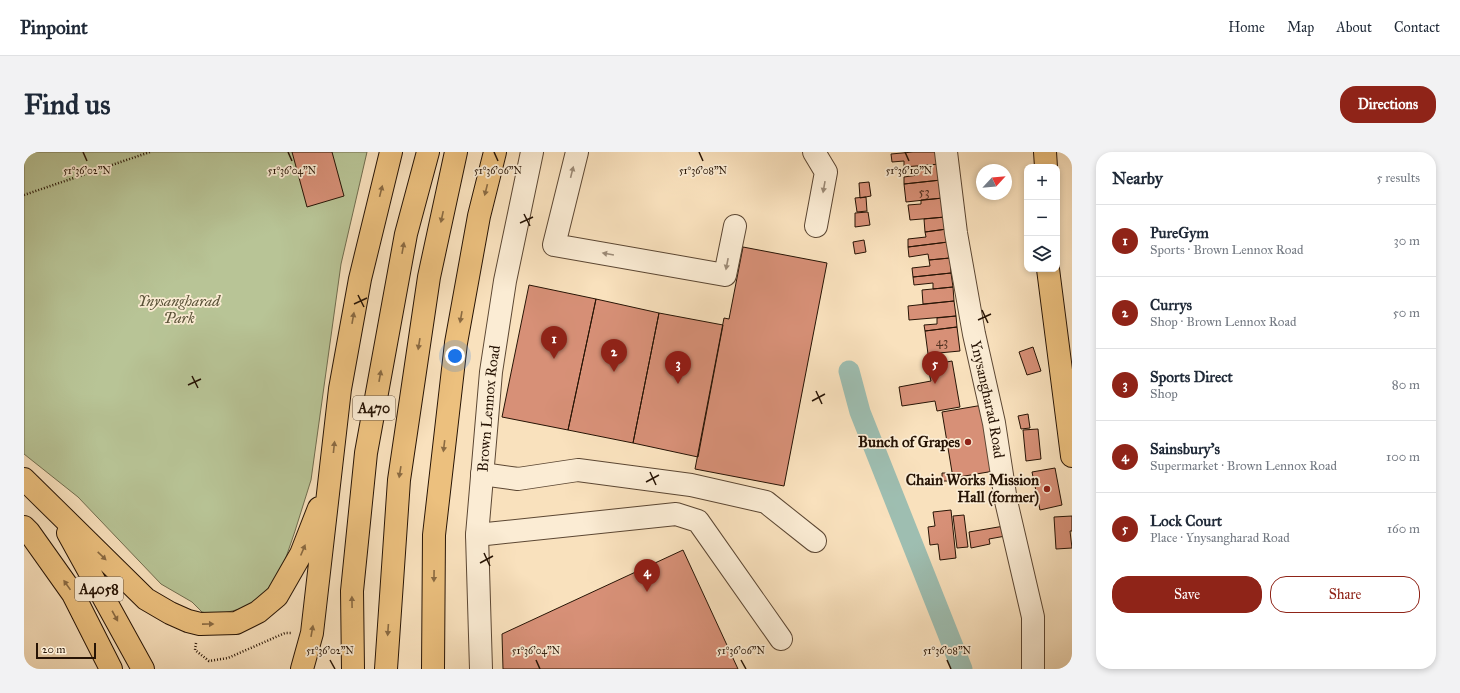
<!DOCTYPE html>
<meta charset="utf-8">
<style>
body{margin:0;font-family:"IM FELL Great Primer",serif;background:#f2f2f3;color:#1f2937}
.controls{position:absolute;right:12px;top:12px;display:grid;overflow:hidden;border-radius:8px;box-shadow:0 2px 6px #0003}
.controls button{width:36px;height:36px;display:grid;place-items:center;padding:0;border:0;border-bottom:1px solid #e0e1e3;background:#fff;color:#1f2937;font:20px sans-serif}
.compass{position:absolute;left:952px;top:12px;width:36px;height:36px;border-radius:50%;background:#fff;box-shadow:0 2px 6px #0003;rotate:64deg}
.scale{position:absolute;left:12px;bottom:10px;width:60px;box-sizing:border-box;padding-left:4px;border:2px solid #271405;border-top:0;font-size:11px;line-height:14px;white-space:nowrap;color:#271405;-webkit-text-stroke:3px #fbecd4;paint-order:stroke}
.you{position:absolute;left:431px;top:204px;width:14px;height:14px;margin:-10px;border:3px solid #fff;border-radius:50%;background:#1a73e8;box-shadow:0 0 0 6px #1a73e833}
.badge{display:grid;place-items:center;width:26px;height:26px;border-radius:50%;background:#8f2418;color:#fff;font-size:13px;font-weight:700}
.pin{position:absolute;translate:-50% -33px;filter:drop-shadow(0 1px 2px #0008)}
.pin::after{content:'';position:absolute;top:21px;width:14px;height:12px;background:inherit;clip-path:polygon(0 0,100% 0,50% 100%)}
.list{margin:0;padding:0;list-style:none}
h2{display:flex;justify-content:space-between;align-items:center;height:52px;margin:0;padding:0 16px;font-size:17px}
h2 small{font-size:13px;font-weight:400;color:#747a83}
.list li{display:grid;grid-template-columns:26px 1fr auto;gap:12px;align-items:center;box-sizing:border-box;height:72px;padding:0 16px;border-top:1px solid #e0e1e3}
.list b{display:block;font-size:15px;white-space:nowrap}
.list p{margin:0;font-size:13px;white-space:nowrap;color:#747a83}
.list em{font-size:13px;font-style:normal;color:#747a83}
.actions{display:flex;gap:8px;padding:12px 16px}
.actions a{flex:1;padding:9px 0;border:1px solid #8f2418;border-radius:16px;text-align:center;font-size:14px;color:#8f2418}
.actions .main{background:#8f2418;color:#fff}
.icon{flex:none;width:22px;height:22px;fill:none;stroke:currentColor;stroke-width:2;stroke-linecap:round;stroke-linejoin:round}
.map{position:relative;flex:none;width:1048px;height:517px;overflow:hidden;border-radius:16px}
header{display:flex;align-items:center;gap:24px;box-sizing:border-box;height:56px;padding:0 20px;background:#fff;border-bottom:1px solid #e0e1e3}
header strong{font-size:19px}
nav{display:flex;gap:22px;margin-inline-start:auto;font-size:14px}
.intro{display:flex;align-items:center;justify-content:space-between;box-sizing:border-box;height:96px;padding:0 24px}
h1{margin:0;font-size:28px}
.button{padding:10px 18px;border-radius:16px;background:#8f2418;color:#fff;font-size:14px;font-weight:700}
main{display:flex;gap:24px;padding:0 24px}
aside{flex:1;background:#fff;border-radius:16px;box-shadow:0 2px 6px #0003}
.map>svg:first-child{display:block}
.green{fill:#b8c496;stroke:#706c4e}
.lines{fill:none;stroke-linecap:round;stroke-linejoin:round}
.canal{stroke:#9ebeb1;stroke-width:21}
.building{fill:#d79077;stroke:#271405}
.minor-casing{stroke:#5c4733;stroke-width:24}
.major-casing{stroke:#271405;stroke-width:24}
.highway-casing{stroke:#271405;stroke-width:24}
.path{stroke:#271405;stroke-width:2.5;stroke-dasharray:1 2;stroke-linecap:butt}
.minor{stroke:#fbecd4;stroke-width:22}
.major{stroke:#ecc07e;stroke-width:22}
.highway{stroke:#ecc07e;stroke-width:22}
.oneway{fill:#9c8b77}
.oneway2{fill:#8a6a42}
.ticks{fill:none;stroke:#271405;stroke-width:1.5}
.poi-dot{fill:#8f2418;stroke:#fbecd4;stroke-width:1.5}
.labels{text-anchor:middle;stroke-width:3.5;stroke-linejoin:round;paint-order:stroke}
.number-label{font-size:13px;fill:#533322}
.shield{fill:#fbecd4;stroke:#675543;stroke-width:1}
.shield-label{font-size:14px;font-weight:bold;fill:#271405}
.park-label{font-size:15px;font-style:italic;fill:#5a5238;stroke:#fbecd4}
.street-label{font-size:15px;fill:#271405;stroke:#fbecd4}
.poi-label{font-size:15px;font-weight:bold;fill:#271405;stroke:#fbecd4;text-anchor:end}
.ticks-label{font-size:10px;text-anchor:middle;fill:#271405;stroke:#fbecd4;stroke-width:3.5;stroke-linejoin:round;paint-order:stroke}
</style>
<header>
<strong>Pinpoint</strong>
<nav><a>Home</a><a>Map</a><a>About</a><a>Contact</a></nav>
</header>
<div class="intro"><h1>Find us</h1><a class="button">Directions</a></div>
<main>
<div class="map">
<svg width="1048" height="517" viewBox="0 0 1048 517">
<rect width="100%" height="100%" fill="#f9e1bd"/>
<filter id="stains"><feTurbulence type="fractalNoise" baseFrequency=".005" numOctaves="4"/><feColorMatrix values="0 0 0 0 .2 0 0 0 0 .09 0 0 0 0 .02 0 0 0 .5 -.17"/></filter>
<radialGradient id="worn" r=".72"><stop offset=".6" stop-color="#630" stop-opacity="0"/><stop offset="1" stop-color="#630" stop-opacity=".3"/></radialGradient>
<path class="green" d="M0,0H343L317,112L287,328L271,379L258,417L243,438L224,455L192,463L178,460L168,450L137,432L54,345L0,302Z"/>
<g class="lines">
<path class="canal" d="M825,219L836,260L938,517"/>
</g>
<path class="building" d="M268,0H308L320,44L283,55Z
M889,0H914L916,12L880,15V9L868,10L867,2Z
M916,12L917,28L880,32V25L894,23V14Z
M917,28L919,46L882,50L880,32Z
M845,30L847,44L836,46L835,31Z
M842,45L843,59L833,60L831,46Z
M919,46L921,65L886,68L884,53L897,52V48Z
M844,60L846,73L831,75V61Z
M921,65L923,77L901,80L900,67Z
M923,77L924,90L884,95V87L902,85L901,80Z
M840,88L842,100L831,102L829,90Z
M924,90L926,106L905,108L904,102L885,105L884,95Z
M719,95L803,111L760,334L671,317L700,166L705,167Z
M926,106L927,121L889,125L888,116L906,114L905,108Z
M927,121L929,135L909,137V131L890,133L889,125Z
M505,133L572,147L544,278L478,265Z
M929,135L930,149L899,152L898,138Z
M572,147L635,161L609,291L544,278Z
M930,149L932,164L885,168L884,154Z
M635,161L699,173L674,305L609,291Z
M932,164L933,175L901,179L900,173L913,172V166Z
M933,175L936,199L904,202L901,179Z
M1009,195L1017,219L1003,223L995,200Z
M928,209L936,255L913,259L911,249L878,254L875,235L907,229L905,221L913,219L912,212Z
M959,253L970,319L929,326L918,260Z
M1004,262L1006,276L997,277L994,264Z
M1014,277L1017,307L1002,309L999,278Z
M1031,316L1038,353L1016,358L1008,320Z
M918,321H927L928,329H918Z
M927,358L932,406L916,408L914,392L906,393L904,375L911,374L909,360Z
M940,363L944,395L933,396L929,364Z
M1048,364V379H1046L1048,396L1032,397L1030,365Z
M986,373L987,383L965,387L966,392L947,396L945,380Z
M659,398L714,517H479L478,482Z"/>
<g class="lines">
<defs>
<g id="minor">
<path d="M553,0L530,93L701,123L711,74"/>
<path d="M790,0L802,20L792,74"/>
<path id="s1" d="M922,0L932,81L950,182L970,271L982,349L1009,465V517"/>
<path d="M458,322L494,327L554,318L667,333L742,350L791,389"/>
<path d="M453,383L652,362L674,369L757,487"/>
<path id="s2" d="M457,517L453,383L467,220L481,129L508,0"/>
</g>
<path id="major" d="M1021,0L1022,15
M1024,117L1048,304
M0,327L122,447L146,461L164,469L176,472L212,471L234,460L253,444L277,402L295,356
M0,375L5,380L49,442L87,517
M44,381L119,517
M278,517L288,481L316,237L336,127L367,0
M409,517L410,383L432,191L455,64L471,0"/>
<path id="highway" d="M329,517L328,439L342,301L382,82L404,0
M362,517L375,328L405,125L432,0"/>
</defs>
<use href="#minor" class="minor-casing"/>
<use href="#major" class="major-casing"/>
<use href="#highway" class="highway-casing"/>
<path class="path" d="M0,43L126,0
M172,491L171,498L185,509L204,506L261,481H267"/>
<use href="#minor" class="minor"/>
<use href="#major" class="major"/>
<use href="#highway" class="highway"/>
</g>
<defs><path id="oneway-solid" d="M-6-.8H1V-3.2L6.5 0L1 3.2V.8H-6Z"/></defs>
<g class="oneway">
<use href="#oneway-solid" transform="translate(548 20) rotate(-76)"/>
<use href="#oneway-solid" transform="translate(800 35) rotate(100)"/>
<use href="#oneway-solid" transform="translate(584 102) rotate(-170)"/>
<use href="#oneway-solid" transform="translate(703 112) rotate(101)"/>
</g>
<g class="oneway2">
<use href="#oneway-solid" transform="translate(462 38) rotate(104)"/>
<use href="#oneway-solid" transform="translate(357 39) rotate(-76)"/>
<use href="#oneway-solid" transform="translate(418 65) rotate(102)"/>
<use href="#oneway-solid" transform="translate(379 96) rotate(-80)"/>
<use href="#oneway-solid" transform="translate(437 165) rotate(100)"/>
<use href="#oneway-solid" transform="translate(329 166) rotate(-80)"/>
<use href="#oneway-solid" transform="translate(395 192) rotate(99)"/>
<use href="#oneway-solid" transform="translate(356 224) rotate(-80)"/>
<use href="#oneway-solid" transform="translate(420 294) rotate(97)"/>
<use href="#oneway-solid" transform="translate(310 295) rotate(-84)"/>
<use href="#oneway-solid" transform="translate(376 320) rotate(99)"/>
<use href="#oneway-solid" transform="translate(279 398) rotate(-67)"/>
<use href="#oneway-solid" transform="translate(78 404) rotate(44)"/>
<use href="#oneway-solid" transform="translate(410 424) rotate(91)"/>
<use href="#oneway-solid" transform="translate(43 433) rotate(-125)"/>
<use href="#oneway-solid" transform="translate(328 450) rotate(-91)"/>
<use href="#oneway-solid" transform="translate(91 464) rotate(61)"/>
<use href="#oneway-solid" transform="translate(184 472) rotate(-1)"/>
<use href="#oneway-solid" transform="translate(364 478) rotate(94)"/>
<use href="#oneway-solid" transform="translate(288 479) rotate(-80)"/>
</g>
<path class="ticks" d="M59,0L63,9M264,0L268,9M470,0L474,9M675,0L679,9M881,0L885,9M500,62L506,74M496,71L509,65M334,143L340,155M330,152L343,146M958,158L964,171M954,168L967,162M168,224L174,236M164,233L177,227M792,239L798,252M788,249L801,242M626,320L632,333M622,330L635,323M460,401L466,414M456,411L469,404M306,508L311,517M512,508L516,517M717,508L722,517M923,508L927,517"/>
<g class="poi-dot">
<circle cx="944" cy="290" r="4"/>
<circle cx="1023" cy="337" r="4"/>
</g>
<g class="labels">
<g class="number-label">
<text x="900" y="44">53</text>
<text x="918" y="194">43</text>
</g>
<g class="shield">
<rect x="329" y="244" width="42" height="24" rx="3"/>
<rect x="51" y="425" width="48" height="24" rx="3"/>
</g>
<g class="shield-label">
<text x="350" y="261">A470</text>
<text x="75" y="442">A4058</text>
</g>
<g class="park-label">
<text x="155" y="154">Ynysangharad<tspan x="155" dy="17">Park</tspan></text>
</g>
<g class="street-label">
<text dy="5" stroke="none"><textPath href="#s1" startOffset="251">Ynysangharad Road</textPath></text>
<text dy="5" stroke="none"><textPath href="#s2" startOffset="261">Brown Lennox Road</textPath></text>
</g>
<g class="poi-label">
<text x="936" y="295">Bunch of Grapes</text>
<text x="1015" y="333">Chain Works Mission<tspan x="1015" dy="17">Hall (former)</tspan></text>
</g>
</g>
<g class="ticks-label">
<text x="63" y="22">51°36'02"N</text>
<text x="268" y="22">51°36'04"N</text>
<text x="474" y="22">51°36'06"N</text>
<text x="679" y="22">51°36'08"N</text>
<text x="885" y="22">51°36'10"N</text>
<text x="306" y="502">51°36'02"N</text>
<text x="512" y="502">51°36'04"N</text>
<text x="717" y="502">51°36'06"N</text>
<text x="923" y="502">51°36'08"N</text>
</g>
<rect width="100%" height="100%" filter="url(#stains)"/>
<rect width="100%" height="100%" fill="url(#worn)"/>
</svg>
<div class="controls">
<button>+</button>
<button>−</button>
<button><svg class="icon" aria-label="layers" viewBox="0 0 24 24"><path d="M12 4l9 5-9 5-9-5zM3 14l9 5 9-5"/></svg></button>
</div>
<svg class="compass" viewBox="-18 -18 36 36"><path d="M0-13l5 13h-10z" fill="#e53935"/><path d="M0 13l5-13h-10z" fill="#747a83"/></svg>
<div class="scale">20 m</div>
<div class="you"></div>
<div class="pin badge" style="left:530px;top:207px">1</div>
<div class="pin badge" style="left:590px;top:220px">2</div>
<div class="pin badge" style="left:654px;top:232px">3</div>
<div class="pin badge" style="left:623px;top:440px">4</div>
<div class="pin badge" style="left:911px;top:232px">5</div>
</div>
<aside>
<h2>Nearby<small>5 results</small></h2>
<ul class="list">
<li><span class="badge">1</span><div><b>PureGym</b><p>Sports · Brown Lennox Road</p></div><em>30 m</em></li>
<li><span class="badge">2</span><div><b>Currys</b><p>Shop · Brown Lennox Road</p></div><em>50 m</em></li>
<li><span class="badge">3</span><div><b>Sports Direct</b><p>Shop</p></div><em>80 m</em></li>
<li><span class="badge">4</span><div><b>Sainsbury's</b><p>Supermarket · Brown Lennox Road</p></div><em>100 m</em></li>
<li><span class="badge">5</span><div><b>Lock Court</b><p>Place · Ynysangharad Road</p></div><em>160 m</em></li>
</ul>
<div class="actions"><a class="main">Save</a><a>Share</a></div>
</aside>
</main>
